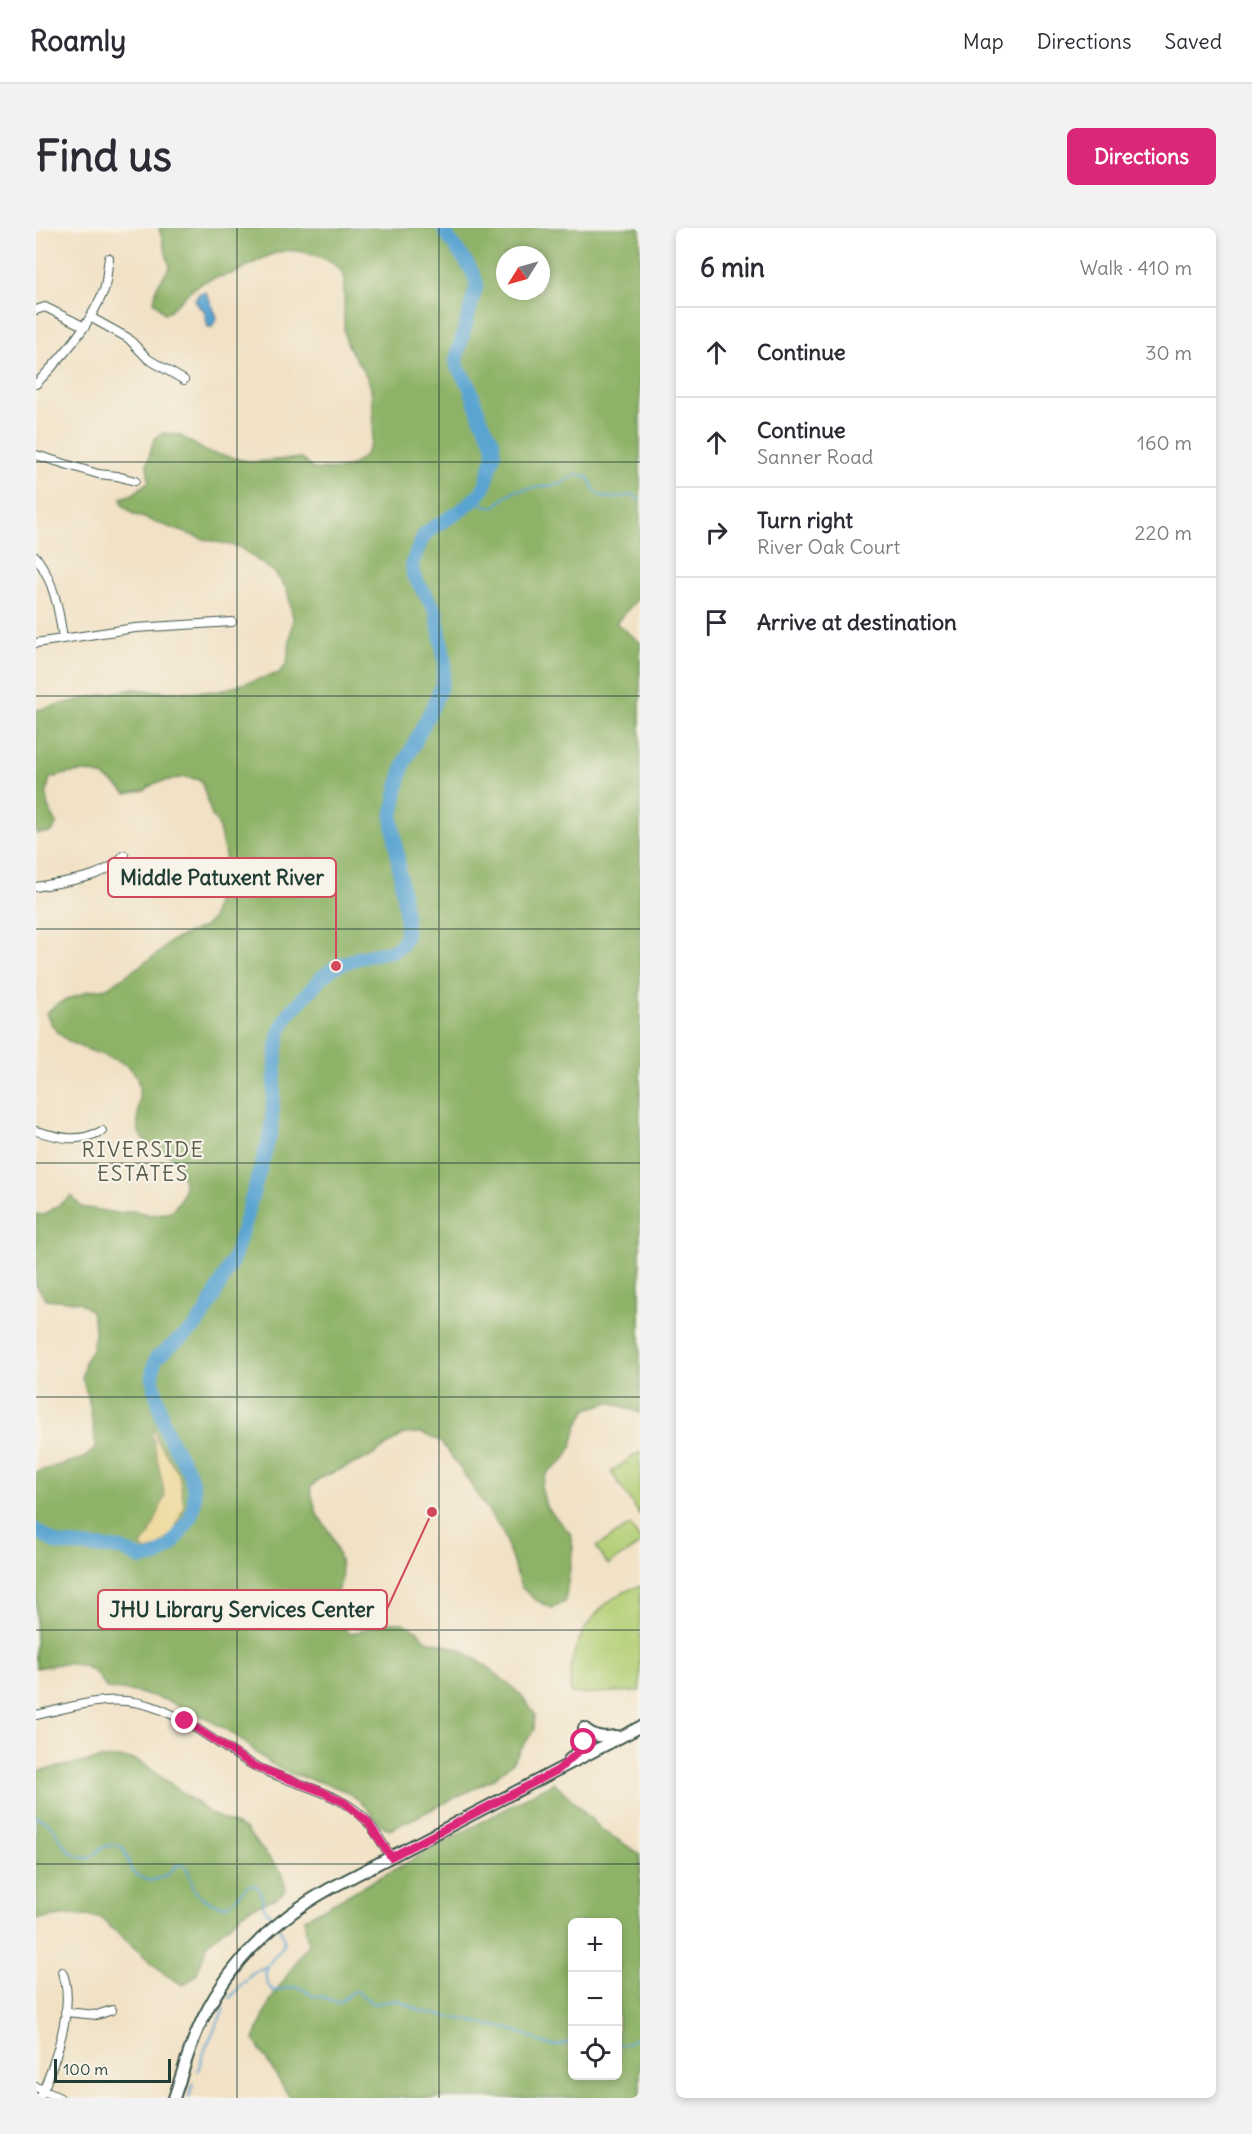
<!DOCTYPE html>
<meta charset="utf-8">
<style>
body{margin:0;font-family:Delius,sans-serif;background:#f2f2f3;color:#2b2b33}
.controls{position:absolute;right:18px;bottom:18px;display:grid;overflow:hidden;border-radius:9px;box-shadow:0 3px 9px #0003}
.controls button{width:54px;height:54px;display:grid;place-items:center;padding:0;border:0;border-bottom:2px solid #e1e1e2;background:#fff;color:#2b2b33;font:30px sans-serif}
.compass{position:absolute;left:460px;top:18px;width:54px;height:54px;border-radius:50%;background:#fff;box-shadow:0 3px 9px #0003;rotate:233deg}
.scale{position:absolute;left:18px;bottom:15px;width:117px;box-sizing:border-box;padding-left:6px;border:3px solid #1f3d34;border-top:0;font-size:16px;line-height:21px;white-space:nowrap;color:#1f3d34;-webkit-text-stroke:4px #f7f3e8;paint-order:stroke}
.stop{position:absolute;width:18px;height:18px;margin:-14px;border:4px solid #db2777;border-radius:50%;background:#fff}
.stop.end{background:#db2777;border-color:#fff;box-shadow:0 2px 6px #0008}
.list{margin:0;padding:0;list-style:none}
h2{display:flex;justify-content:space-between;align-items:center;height:78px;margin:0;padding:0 24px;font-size:26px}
h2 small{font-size:20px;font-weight:400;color:#7c7c81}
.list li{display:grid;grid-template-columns:39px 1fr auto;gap:18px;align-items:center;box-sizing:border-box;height:90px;padding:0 24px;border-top:2px solid #e1e1e2}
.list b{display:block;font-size:22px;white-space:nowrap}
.list p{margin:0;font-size:20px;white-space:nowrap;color:#7c7c81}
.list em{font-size:20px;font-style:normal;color:#7c7c81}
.icon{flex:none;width:33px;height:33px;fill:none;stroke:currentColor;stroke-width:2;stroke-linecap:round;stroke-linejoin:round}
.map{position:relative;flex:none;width:604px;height:1870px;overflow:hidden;border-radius:9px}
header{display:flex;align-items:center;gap:36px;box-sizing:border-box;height:84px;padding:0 30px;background:#fff;border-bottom:2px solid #e1e1e2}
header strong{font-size:28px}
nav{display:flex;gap:33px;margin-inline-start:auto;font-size:21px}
.intro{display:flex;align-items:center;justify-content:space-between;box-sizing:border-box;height:144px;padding:0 36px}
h1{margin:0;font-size:42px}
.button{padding:15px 27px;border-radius:9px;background:#db2777;color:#fff;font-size:21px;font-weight:700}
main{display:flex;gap:36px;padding:0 36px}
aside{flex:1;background:#fff;border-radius:9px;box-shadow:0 3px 9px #0003}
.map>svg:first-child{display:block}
.green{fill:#b3cf76;stroke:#698655;stroke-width:1.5}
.forest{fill:#8eb267;stroke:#56784e;stroke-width:1.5;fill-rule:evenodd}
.sand{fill:#eeda9e;stroke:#868c69;stroke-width:1.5}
.water{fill:#5aa4d2;stroke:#3c7083;stroke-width:1.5}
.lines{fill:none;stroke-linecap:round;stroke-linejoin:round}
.stream{stroke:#5aa4d2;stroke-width:2}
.river{stroke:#5aa4d2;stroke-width:14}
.minor-casing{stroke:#3e564a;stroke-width:10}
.major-casing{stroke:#3e564a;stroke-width:14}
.minor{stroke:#fff;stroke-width:8}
.major{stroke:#fff;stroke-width:10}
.route{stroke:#db2777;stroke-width:8}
.grid{fill:none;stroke:#1f3d34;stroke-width:1.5;stroke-opacity:0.55}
.labels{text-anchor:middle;stroke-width:4.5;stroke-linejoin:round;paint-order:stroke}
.neighbourhood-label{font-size:21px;letter-spacing:1.5px;fill:#5d5f4d;stroke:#f7f3e8}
.leader{fill:none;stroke:#d1495b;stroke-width:2}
.callout-dot{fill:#d1495b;stroke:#f7f3e8;stroke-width:2}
.callout{fill:#f7f3e8;stroke:#d1495b;stroke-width:2}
.callout-label{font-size:21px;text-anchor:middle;font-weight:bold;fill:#1f3d34}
</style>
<header>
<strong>Roamly</strong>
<nav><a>Map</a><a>Directions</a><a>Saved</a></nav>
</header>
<div class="intro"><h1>Find us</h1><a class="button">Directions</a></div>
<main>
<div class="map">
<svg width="604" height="1870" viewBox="0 0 604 1870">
<rect width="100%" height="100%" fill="#f7f3e8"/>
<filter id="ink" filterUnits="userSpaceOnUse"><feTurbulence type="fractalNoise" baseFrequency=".0167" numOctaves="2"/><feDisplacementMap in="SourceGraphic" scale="12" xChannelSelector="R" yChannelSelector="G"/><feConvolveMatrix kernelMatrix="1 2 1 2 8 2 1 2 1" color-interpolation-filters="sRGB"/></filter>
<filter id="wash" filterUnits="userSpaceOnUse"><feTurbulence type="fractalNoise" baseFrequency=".008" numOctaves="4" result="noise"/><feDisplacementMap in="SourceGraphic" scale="24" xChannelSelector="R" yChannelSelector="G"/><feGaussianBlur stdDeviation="1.35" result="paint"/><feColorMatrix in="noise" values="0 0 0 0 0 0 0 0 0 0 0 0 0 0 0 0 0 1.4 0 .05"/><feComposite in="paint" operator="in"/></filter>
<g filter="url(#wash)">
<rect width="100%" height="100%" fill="#f1e1c5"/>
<path class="green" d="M604,1224V1287L575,1244Z
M594,1297L604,1312V1316L572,1337L560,1319Z
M604,1358V1463L535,1466C534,1455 533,1443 536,1432C544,1399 570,1367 604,1358Z"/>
<path class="forest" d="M123,0H604V368L580,395L604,414V1185L574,1174L551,1181L541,1198L536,1218L529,1231L512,1244L505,1258L510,1279L534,1305L537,1320L529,1374L516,1380L500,1372L485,1359L467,1305L422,1237L404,1213L385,1205L368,1206L334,1229L284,1250L274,1260L281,1286L295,1306L304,1332L306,1351L299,1368L309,1390V1401L315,1406L348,1395H367L381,1402L390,1412L421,1420L451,1438L485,1467L499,1486L498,1502L475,1536L457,1551L354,1602C339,1595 334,1581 321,1571C300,1554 267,1552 244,1541C228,1533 215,1518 200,1508C163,1484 117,1462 72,1461C66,1456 63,1448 57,1443C42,1431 17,1437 0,1440V1244L48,1230L59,1221V1209L52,1168L46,1150L49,1133L56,1121L59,1101L55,1083L43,1074L10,1071L0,1057V986L8,987L36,968L45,979L81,985L98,983L114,987L135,984C144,973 152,962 146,947C144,942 142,935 138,931C127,921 108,920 103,903C98,884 111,857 95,841C89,835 82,833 75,830C46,819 22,816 10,785L23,775L52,763L71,760L124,724L135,713L168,699L176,691L190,632L182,596L176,588L165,552L148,549L119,555L109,562L90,566C65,540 47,540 14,550C8,571 9,577 21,595L16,604L0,606V482L69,466L98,461L131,464L183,463L243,445L251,435L257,390L251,361L238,344L203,319L164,310L97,286L87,277L85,270L97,266L113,253L111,236L118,211L128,205L143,207L171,224L216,234L265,230L277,241C287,241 300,243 309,240C338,230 339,205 337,180C336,172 336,164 334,157C329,139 313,127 309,108C306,92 311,57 306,45C300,30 262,21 248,23C230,26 214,38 198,45C185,50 178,47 164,56C150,64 142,77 129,86L118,73L121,58L134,39ZM469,27H505V63H469Z
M81,1530L96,1531L108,1536L175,1586L209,1601L247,1646L250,1662L240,1670L212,1681L172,1715L160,1748L147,1757L130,1747L63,1689L34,1687L0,1691V1543L65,1531Z
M518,1554L566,1602L604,1626V1870H254L218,1812L234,1773L272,1716L268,1691ZM582,1694V1848H536V1694Z"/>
<path class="sand" d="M118,1200L121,1212L143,1246L148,1278L138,1304L122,1320L111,1323L104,1319L113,1308L129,1268L116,1206Z"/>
<path class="water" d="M170,64L181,89L176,99H172L168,82L163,79L159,71L164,65Z"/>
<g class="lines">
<path class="stream" d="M438,271L451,278L458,279L477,263L525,256L541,246L552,249C563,277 573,270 597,267L604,272
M0,1590C24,1593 22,1622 44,1629C62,1636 63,1609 86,1619C98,1637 86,1644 114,1653L131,1647L142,1636L149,1638C154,1645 155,1653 158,1661C161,1667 166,1670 173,1673C196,1684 197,1671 212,1658L219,1657L224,1662L228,1679L239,1695
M243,1700C260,1724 226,1727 230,1751C231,1757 233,1759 238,1763L258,1759L265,1760L277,1768L287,1769L303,1775L316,1764L321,1763L337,1776L361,1772L385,1783L477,1802L498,1810L508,1816L520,1818L536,1814
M194,1770L216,1745L231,1738
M582,1817L590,1816L604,1807
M162,1843L170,1819L188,1781
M153,1870L157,1856"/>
<path class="river" d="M0,1302L21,1316L85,1321L106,1331L121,1328L134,1319L154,1291L158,1276V1262L154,1246L132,1208L126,1189L117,1153V1141L120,1130L158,1100L171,1082L199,1027L235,904L241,818L244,803L252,787L285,750L300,738L325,729L359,722L365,717L370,707V689L356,590L361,562L368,536L397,478L406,456L409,435L400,383L377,347L376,335L388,307L399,298L423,284L444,266L450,255L458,226L457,214L444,189L433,157L421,139L420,132L441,56C435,34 416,20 407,0"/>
</g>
</g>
<g filter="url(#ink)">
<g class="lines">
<defs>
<path id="minor" d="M0,82L9,79L49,99
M54,89L92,110L112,131L148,152
M0,156C27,128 53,99 68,62C71,53 71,40 73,30
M0,227L62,246L81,248L99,253
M0,329C18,353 23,382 27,411
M0,415L99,400L196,394
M0,659C28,653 70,651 88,627
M0,903C25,910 41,915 66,903
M0,1487C29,1481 60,1470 90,1473C140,1477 176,1515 219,1538C252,1555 289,1560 319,1582C335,1594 344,1612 355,1629
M29,1784L61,1787L76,1782
M0,1859L24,1870
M4,1870C17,1840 41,1775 26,1744"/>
<path id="major" d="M548,1500C558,1509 567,1510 580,1508
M533,1532C544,1522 550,1515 548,1500
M138,1870C146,1847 152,1823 162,1801C189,1739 237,1692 295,1660L604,1499"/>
</defs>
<use href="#minor" class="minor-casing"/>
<use href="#major" class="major-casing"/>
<use href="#minor" class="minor"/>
<use href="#major" class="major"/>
</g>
</g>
<g class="lines" filter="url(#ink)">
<path class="route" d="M149,1493L218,1538L287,1564L309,1575L331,1593L355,1629L522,1542L542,1524L548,1514"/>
</g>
<path class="grid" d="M201,0V1870M403,0V1870M0,234H604M0,468H604M0,701H604M0,935H604M0,1169H604M0,1402H604M0,1636H604"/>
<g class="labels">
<g class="neighbourhood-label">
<text x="107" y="929">RIVERSIDE<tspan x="107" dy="24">ESTATES</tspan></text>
</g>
</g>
<path class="leader" d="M300 738L300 650M396 1284L351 1381"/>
<g class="callout-dot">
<circle cx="300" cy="738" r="6"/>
<circle cx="396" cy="1284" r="6"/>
</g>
<g class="callout">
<rect x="72" y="630" width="228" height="39" rx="6"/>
<rect x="62" y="1362" width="289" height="39" rx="6"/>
</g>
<g class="callout-label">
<text x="186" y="657">Middle Patuxent River</text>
<text x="206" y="1389">JHU Library Services Center</text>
</g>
</svg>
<div class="controls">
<button>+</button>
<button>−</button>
<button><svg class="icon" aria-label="locate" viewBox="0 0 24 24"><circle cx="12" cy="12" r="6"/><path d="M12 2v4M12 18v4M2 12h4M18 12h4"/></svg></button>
</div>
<svg class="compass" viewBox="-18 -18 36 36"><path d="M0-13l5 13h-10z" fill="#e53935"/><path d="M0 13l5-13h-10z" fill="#7c7c81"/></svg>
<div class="scale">100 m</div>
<div class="stop" style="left:548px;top:1514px"></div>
<div class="stop end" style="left:149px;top:1493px"></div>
</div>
<aside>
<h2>6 min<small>Walk · 410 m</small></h2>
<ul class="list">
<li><svg class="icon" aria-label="ahead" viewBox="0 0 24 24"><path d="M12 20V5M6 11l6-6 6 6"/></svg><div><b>Continue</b></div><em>30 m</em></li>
<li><svg class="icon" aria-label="ahead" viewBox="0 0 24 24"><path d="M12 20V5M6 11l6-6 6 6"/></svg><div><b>Continue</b><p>Sanner Road</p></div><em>160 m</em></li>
<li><svg class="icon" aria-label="right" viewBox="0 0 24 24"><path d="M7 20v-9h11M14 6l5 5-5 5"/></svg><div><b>Turn right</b><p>River Oak Court</p></div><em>220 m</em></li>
<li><svg class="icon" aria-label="arrive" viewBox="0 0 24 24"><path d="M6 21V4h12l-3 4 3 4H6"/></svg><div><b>Arrive at destination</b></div></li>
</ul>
</aside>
</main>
